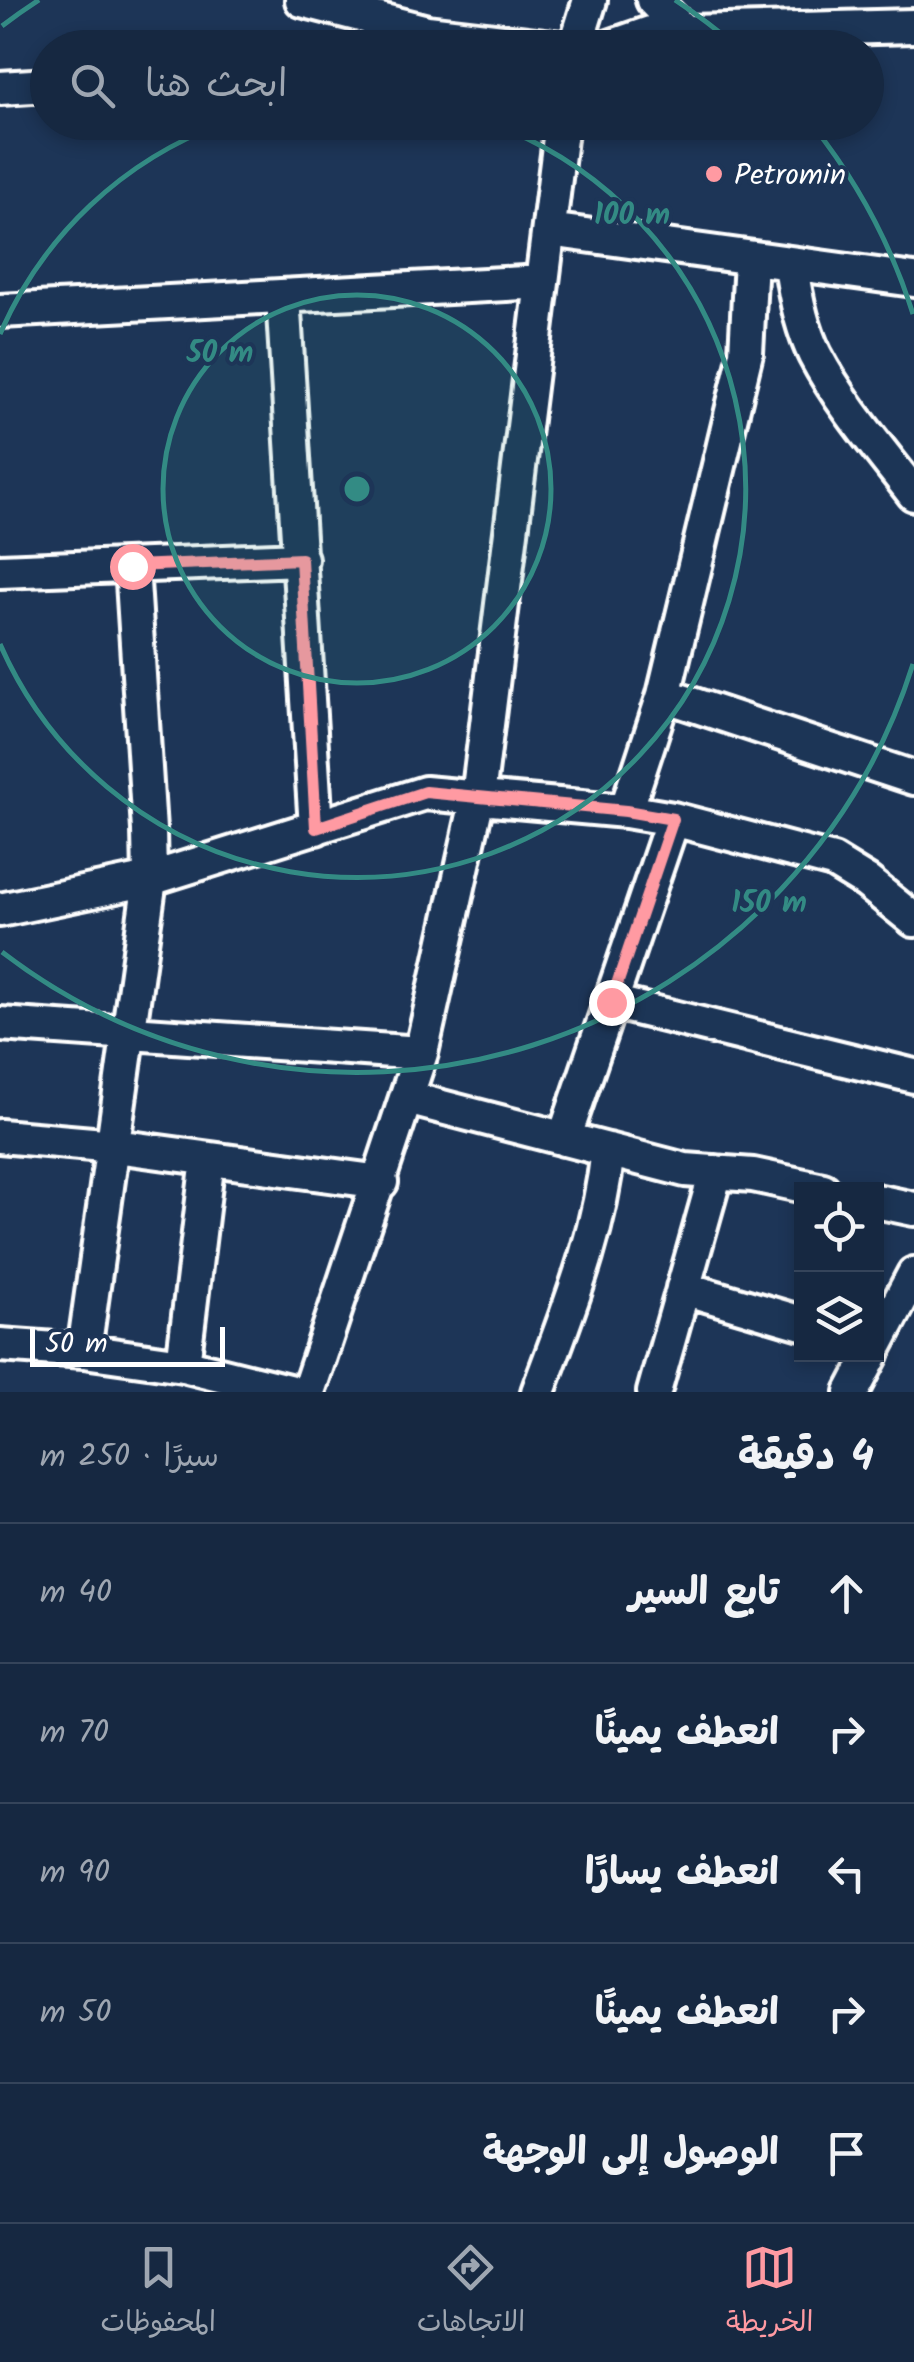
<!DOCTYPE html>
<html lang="ar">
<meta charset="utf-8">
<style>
body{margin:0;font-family:Kalam,"Playpen Sans Arabic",sans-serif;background:#1f3048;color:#f1f3f6;direction:rtl}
.controls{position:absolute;right:30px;bottom:30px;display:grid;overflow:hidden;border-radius:0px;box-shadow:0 5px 15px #0003}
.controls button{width:90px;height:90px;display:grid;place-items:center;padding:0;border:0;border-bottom:2px solid #35445a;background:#162841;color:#f1f3f6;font:50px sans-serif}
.scale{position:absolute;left:30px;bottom:25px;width:195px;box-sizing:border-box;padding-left:10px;border:5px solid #fff;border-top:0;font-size:28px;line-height:35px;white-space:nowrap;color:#fff;-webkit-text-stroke:8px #1d3557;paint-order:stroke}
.stop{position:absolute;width:30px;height:30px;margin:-22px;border:8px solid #ff9aa2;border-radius:50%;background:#fff}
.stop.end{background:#ff9aa2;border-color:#fff;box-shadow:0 2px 10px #0008}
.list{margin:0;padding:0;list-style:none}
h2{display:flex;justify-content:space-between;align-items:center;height:130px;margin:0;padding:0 40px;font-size:42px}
h2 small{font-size:32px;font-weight:400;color:#9ea6b1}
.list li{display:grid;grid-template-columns:65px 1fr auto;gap:30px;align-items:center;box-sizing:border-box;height:140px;padding:0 40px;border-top:2px solid #35445a}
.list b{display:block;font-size:38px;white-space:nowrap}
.list em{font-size:32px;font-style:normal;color:#9ea6b1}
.icon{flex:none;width:55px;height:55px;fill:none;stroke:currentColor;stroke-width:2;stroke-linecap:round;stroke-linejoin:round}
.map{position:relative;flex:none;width:914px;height:1392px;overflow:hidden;direction:ltr}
.search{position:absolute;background:#162841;box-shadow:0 5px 15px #0003;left:30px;right:30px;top:30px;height:110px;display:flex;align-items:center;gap:25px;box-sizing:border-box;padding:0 35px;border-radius:55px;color:#9ea6b1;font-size:38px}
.sheet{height:830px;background:#162841}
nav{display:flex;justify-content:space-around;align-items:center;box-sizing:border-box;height:140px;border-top:2px solid #35445a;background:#162841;font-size:28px;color:#9ea6b1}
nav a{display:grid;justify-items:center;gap:5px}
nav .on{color:#ff9aa2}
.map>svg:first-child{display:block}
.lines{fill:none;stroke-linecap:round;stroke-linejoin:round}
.minor-casing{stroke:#fff;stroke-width:40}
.minor{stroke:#1d3557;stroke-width:32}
.route{stroke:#ff9aa2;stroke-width:12}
.ring{fill:none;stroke:#338b84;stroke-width:5}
.poi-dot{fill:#ff9aa2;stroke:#1d3557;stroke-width:4}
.labels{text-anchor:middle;stroke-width:8;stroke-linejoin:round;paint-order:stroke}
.poi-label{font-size:30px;fill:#fff;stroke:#1d3557;text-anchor:start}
.centre{fill:#338b84;stroke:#1d3557;stroke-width:5}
.ring-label{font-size:30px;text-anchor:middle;font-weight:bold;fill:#338b84;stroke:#1d3557;stroke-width:8;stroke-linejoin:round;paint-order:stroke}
</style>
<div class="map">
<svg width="914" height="1392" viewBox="0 0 914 1392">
<rect width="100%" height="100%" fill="#1d3557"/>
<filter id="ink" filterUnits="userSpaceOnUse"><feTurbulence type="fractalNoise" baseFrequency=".01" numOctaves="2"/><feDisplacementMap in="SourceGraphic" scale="20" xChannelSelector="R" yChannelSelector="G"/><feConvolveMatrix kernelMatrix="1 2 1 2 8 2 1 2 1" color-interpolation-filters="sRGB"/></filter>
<g filter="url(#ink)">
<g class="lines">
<defs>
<path id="minor" d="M302,0L427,32L562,48
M653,0L683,31
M575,48L590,0
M607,48L650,33L914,26
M0,88L48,85
M549,230L914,280
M791,265C795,295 801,327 815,355C841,405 880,450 914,494
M283,296L316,828
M0,311L542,282
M0,571L301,559
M664,695L914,778
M626,811L664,695L746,353L751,259
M0,910L150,879L425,793L626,811L673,819L833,861L867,882L914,920
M611,1002L914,1076
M0,1024L421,1053
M407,1098L685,1170L753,1175L823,1190
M0,1136L115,1146L381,1182
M564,1139L673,819
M876,1201L914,1209
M683,1288L802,1323
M0,1345L84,1351L183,1365L292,1392
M876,1346L914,1274
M84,1351L150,879L149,830L132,566
M183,1365L208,1159
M308,1392L421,1053L478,797L562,122
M538,1392C568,1310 599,1237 608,1150
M654,1392L716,1172
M852,1392L872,1354"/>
</defs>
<use href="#minor" class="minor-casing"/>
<use href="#minor" class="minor"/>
</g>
</g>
<g class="lines" filter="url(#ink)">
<path class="route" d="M132,566L301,559L316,828L425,792L626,811L673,819L611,1002"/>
</g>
<circle cx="357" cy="489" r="194" fill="#338b84" fill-opacity=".12"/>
<g class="ring">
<circle cx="357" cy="489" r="194"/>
<path d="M0 334A389 389 0 0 1 224 123M490 123A389 389 0 1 1 0 644"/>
<path d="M913 664A583 583 0 0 1 2 952M2 26A583 583 0 0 1 39 0M675 0A583 583 0 0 1 736 46M813 126A583 583 0 0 1 913 314"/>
</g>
<circle class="poi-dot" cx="714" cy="174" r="10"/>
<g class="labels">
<g class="poi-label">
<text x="734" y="184">Petromin</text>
</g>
</g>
<circle cx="357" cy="489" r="15" class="centre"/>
<g class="ring-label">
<text x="632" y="224">100 m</text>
<text x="220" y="362">50 m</text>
<text x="769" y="912">150 m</text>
</g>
</svg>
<div class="controls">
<button><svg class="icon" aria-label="locate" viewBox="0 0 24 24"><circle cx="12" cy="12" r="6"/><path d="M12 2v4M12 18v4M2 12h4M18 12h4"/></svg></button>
<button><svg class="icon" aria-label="layers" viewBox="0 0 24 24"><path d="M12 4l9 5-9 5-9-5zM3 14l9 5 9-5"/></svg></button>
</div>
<div class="scale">50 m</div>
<div class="stop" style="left:132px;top:566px"></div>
<div class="stop end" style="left:611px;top:1002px"></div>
<div class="search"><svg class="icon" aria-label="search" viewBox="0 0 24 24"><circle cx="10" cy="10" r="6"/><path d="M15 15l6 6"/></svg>ابحث هنا</div>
</div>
<section class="sheet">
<h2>4 دقيقة<small>سيرًا · 250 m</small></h2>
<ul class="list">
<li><svg class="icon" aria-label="ahead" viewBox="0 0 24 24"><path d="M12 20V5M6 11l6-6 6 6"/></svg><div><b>تابع السير</b></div><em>40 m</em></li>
<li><svg class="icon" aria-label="right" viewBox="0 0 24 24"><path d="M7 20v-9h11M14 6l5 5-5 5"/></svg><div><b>انعطف يمينًا</b></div><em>70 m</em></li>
<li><svg class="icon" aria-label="left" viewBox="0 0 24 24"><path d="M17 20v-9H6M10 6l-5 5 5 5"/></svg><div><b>انعطف يسارًا</b></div><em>90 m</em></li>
<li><svg class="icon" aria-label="right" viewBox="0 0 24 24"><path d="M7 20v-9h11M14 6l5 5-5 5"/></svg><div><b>انعطف يمينًا</b></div><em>50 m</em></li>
<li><svg class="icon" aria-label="arrive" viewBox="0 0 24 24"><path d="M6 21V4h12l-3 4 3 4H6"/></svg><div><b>الوصول إلى الوجهة</b></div></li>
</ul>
</section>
<nav>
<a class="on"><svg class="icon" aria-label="map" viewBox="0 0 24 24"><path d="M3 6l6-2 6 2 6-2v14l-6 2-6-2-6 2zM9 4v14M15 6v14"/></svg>الخريطة</a>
<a><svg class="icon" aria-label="directions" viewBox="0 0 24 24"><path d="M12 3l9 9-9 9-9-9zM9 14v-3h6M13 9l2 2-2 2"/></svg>الاتجاهات</a>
<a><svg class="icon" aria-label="saved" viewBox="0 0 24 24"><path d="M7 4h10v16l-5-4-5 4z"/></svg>المحفوظات</a>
</nav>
